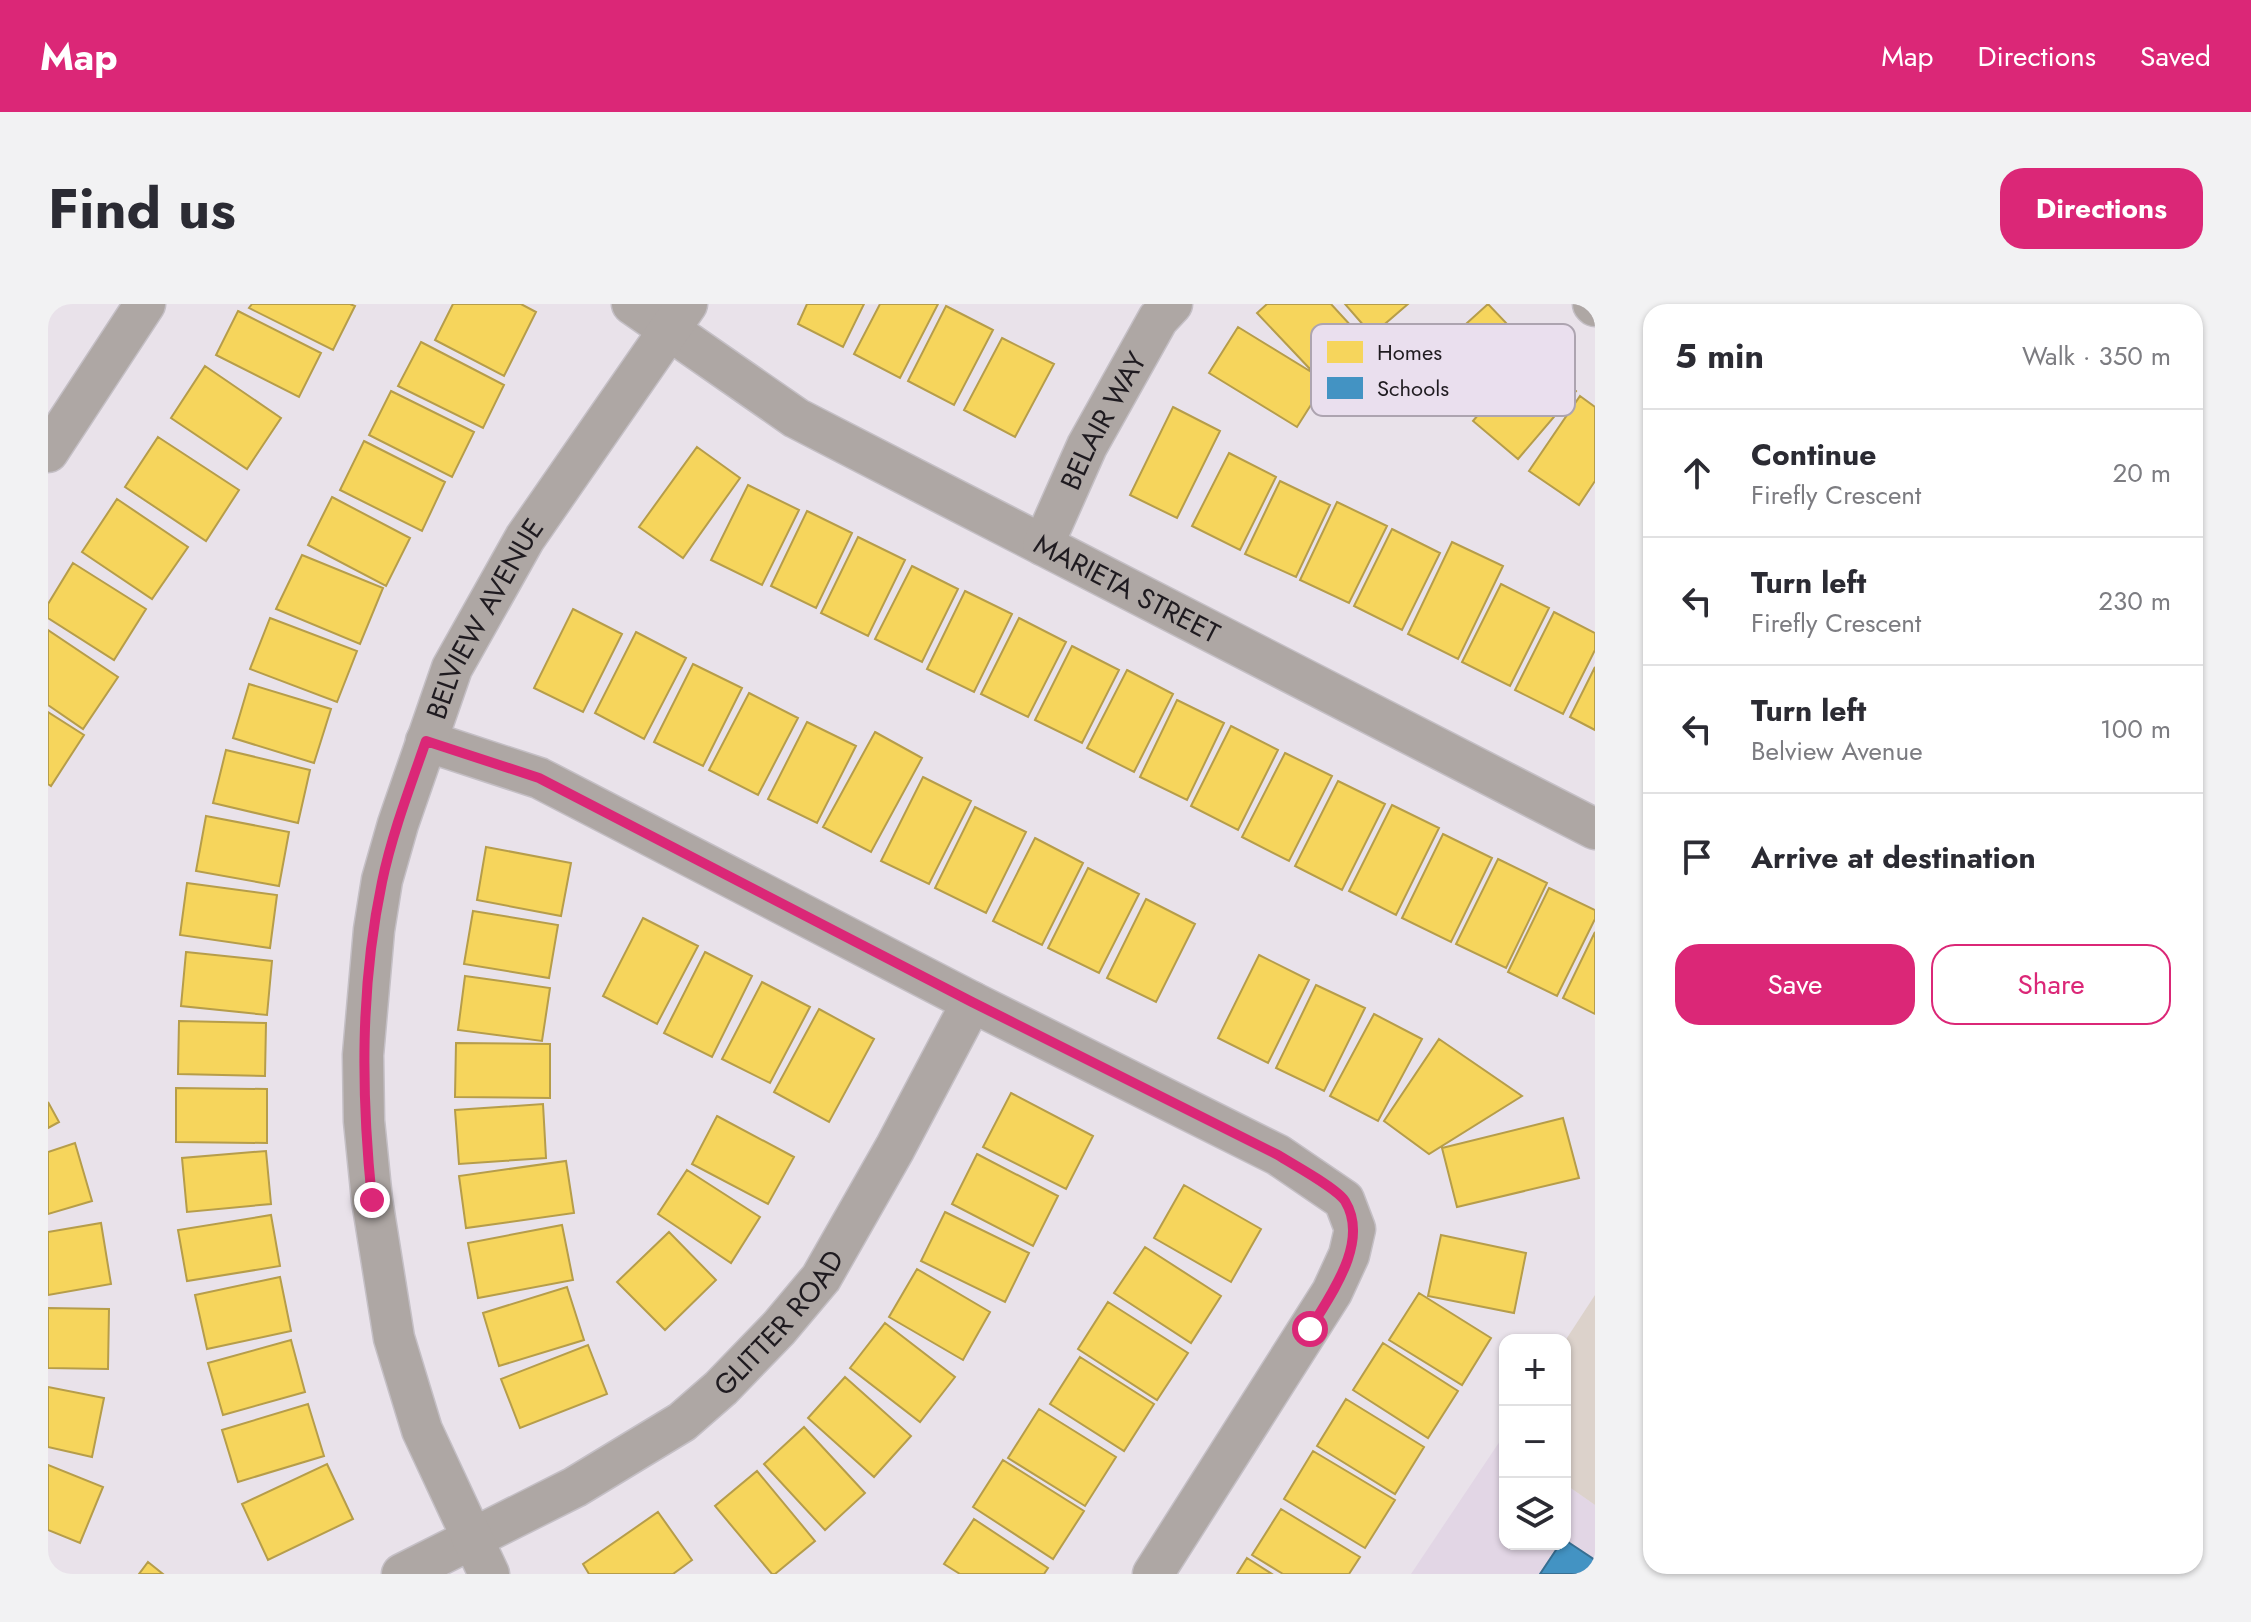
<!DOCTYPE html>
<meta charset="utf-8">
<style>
body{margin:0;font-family:Jost,sans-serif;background:#f2f2f3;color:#2b2b33}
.controls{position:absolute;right:24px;bottom:24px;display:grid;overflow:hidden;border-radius:16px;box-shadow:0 2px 6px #0004}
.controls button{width:72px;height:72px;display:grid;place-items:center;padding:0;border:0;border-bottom:2px solid #e1e1e2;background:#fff;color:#2b2b33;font:40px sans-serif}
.stop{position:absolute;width:24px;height:24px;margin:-18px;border:6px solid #db2777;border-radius:50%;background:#fff}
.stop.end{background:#db2777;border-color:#fff;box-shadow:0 2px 8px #0008}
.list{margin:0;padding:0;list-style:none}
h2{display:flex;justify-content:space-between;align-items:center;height:104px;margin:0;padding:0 32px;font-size:34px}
h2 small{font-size:26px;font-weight:400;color:#7c7c81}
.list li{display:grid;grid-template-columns:52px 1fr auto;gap:24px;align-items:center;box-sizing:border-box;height:128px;padding:0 32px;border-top:2px solid #e1e1e2}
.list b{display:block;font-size:30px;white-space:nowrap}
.list p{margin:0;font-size:26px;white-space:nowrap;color:#7c7c81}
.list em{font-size:26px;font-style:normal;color:#7c7c81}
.actions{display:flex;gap:16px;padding:24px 32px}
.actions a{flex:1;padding:18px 0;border:2px solid #db2777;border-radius:24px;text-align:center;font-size:28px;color:#db2777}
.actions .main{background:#db2777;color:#fff}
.icon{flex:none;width:44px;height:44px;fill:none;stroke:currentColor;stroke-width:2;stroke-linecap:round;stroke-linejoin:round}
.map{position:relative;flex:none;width:1547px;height:1270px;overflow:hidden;border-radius:24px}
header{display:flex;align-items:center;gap:48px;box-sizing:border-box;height:112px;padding:0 40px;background:#db2777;color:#fff}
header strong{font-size:38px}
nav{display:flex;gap:44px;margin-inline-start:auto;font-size:28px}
.intro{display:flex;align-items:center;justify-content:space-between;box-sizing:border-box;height:192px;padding:0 48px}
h1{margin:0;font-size:56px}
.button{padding:20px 36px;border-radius:24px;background:#db2777;color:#fff;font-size:28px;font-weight:700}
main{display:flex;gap:48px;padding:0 48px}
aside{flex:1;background:#fff;border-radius:24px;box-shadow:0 2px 6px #0004}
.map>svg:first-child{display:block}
.built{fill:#e2d6e5}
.park{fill:#dcd2cb}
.homes{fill:#f6d55c;stroke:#b69d4a;stroke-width:2}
.schools{fill:#4393c3;stroke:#386f92;stroke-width:2}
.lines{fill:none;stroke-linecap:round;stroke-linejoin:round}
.minor-casing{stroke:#c4bfc5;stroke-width:43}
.minor{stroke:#aea7a4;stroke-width:40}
.route{stroke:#db2777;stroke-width:10}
.labels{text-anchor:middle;stroke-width:8;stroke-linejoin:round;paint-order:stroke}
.street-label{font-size:28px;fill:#1f1b20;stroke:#eadfee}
.key{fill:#eadfee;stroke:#ada4b0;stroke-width:2}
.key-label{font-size:22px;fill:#1f1b20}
</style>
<header>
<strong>Map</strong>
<nav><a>Map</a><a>Directions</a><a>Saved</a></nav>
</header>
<div class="intro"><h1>Find us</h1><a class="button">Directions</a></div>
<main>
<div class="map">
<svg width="1547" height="1270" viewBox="0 0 1547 1270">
<rect width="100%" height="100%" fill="#e9e2ea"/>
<path class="built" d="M1452,1137L1457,1140V1240H1517V1180L1547,1201V1270H1363Z"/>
<path class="park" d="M1547,991V1201L1517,1180V1037Z"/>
<path class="homes" d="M204,0H302L307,2L285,46L201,4Z
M405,0H473L488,8L456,72L387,36Z
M759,0H816L795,43L750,20Z
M832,0H890L852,74L806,50Z
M1219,0H1283L1305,24L1262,65L1209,9Z
M1297,0H1360L1324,31Z
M1440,0L1481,43L1418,101L1377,57Z
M898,2L945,26L906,101L860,77Z
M190,7L273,49L251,93L168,51Z
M1190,23L1278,77L1249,123L1161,69Z
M954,34L1006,60L967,133L916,106Z
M373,38L456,81L435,124L350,82Z
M1483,48L1528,87L1470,155L1425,117Z
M157,62L233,114L199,165L123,114Z
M343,87L426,128L404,173L321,131Z
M1532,92L1547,103V177L1531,201L1481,167Z
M1125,103L1172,127L1129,214L1082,191Z
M110,133L191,186L158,237L77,183Z
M316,137L397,178L374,227L292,186Z
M649,143L692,174L635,254L591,223Z
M1181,149L1228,173L1192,246L1144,222Z
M1232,177L1282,201L1248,273L1197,250Z
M700,181L751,206L714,281L663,256Z
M284,193L362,234L338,282L260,241Z
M69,195L140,243L104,295L34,248Z
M1289,198L1339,222L1301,299L1252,276Z
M759,207L804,229L768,304L723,282Z
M1344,225L1392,249L1354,326L1306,302Z
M810,233L857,256L820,332L773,309Z
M1404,238L1455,262L1410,355L1360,330Z
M254,251L335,284L312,340L228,305Z
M25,259L98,305L66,356L0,314V300Z
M864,262L910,285L874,358L827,335Z
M1453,280L1501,304L1462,382L1414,358Z
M917,287L964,310L926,388L879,365Z
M525,305L574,330L535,408L486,384Z
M1506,308L1547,329V346L1515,410L1467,386Z
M222,314L309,347L289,398L202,365Z
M971,314L1018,338L980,413L933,390Z
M0,326L70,373L35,425L0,401Z
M588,328L638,354L596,435L547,409Z
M1024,342L1071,366L1034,439L987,416Z
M645,360L694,384L655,462L606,438Z
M1547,363V426L1522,413Z
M1079,366L1125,390L1086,468L1039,444Z
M201,380L283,405L266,459L185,434Z
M701,389L750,414L710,491L661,466Z
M1129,396L1176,419L1139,496L1092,473Z
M0,408L36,431L3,482L0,480Z
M759,418L808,442L769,519L720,495Z
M1183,422L1230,446L1190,526L1143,502Z
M827,428L874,454L823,548L775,523Z
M178,446L262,466L250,519L165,499Z
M1237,449L1284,472L1241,557L1194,533Z
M875,473L923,497L881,580L833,557Z
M1290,477L1337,500L1294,586L1247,562Z
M1344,501L1391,524L1348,611L1301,587Z
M927,503L978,528L938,609L887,584Z
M158,512L241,528L231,582L148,567Z
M1395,530L1444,554L1403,638L1354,614Z
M987,534L1035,559L994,641L945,617Z
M438,543L523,559L513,612L429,596Z
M1450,555L1499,579L1458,664L1408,640Z
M1040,564L1091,590L1051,669L1000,644Z
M139,579L229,591L222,644L132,631Z
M1501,584L1547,606V615L1509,692L1460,668Z
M1098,595L1147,620L1108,698L1059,674Z
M425,607L510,621L501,674L416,660Z
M595,614L650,642L609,720L555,692Z
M1547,628V710L1515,694Z
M138,648L224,657L219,711L133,702Z
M657,648L704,672L664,753L616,729Z
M1211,651L1261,676L1220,759L1170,734Z
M417,672L502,684L494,737L410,726Z
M714,678L762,703L722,779L674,755Z
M1268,681L1317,704L1276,787L1228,764Z
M771,705L826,735L781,818L726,788Z
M1326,710L1374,735L1330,817L1282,792Z
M131,717L218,719L217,772L130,770Z
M1391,735L1474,792L1381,850L1336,817Z
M408,739L502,740V794L407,793Z
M128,784L219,785V839L128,838Z
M963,789L1045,832L1018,885L935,843Z
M0,798L11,818L0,824Z
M495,800L498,854L411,860L407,806Z
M669,812L746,853L720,900L644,860Z
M1515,814L1531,874L1409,903L1394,844Z
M27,839L44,897L0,910V848Z
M218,847L223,900L139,908L134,854Z
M929,850L1010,892L985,942L904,900Z
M518,857L526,909L418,924L411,872Z
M639,866L712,913L683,959L610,910Z
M1136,881L1213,925L1183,978L1106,934Z
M897,908L981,949L957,998L873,957Z
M223,911L232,962L139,977L130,926Z
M53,919L63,980L0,991V928Z
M514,921L525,976L430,994L420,939Z
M621,928L668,976L617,1026L569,978Z
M1393,931L1478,949L1466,1009L1380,992Z
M1097,943L1173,992L1143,1039L1066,989Z
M869,965L942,1008L915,1056L841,1013Z
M232,973L243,1027L159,1045L147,991Z
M519,983L536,1036L451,1062L435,1009Z
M1371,989L1443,1034L1414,1081L1341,1036Z
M1060,998L1140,1049L1109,1096L1030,1045Z
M0,1004L61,1005L60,1065L0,1064Z
M837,1019L907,1073L872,1118L802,1064Z
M243,1036L257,1088L175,1111L160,1059Z
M1335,1039L1410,1087L1380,1134L1305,1086Z
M540,1041L559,1090L472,1124L453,1075Z
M1032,1053L1106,1100L1076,1147L1002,1100Z
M797,1073L863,1132L826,1173L760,1114Z
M0,1083L56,1094L44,1153L0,1143Z
M1298,1095L1376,1143L1347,1190L1269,1142Z
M260,1100L276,1152L190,1178L174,1126Z
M991,1105L1068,1153L1037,1202L960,1154Z
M756,1123L817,1189L777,1226L716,1160Z
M1265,1147L1347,1196L1317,1244L1236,1195Z
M955,1156L1036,1207L1005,1255L925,1203Z
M279,1160L305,1215L220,1256L194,1200Z
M0,1161L55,1183L32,1239L0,1226Z
M709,1167L767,1237L727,1270H724L667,1202Z
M1233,1205L1312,1253L1301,1270H1235L1204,1251Z
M610,1208L644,1256L625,1270H541L535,1260Z
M926,1215L1000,1264L996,1270H912L896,1260Z
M1199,1254L1224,1270H1189Z
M100,1258L115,1270H91Z"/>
<path class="schools" d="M1517,1236L1547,1256V1270H1492L1512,1240H1517Z"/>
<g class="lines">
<defs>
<g id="minor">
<path id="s1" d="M584,0L748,114L1547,525"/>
<path d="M1545,0L1547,2"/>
<path d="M0,148L97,0"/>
<path id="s2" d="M995,241L1039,142L1110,15L1124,0"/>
<path d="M378,437L491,474L924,698L1230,851L1296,896L1307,925L1301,951L1284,988L1105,1270"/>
<path id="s3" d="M354,1270L527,1183L634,1118L673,1084L731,1024L773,974L847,844L924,698"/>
<path id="s4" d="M441,1270L374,1126L346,1034L324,896L316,817L315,751L326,626L334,576L350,520L404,364L477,234L639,0"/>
</g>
</defs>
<use href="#minor" class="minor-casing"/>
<use href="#minor" class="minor"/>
</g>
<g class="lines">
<path class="route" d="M324,896C313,789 312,683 334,578C344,530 362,483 378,437L491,474L924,698L1230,851C1244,860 1289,884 1297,897C1322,938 1283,990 1262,1025"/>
</g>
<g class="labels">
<g class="street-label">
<text dy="10" stroke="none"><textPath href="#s2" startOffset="138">BELAIR WAY</textPath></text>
<text dy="10" stroke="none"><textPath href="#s1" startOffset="572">MARIETA STREET</textPath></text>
<text dy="10" stroke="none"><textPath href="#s4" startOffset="998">BELVIEW AVENUE</textPath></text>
<text dy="10" stroke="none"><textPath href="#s3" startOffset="458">GLITTER ROAD</textPath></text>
</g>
</g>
<rect x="1263" y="20" width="264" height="92" rx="12" class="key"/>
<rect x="1279" y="37" width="36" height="22" fill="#f6d55c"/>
<rect x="1279" y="73" width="36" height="22" fill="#4393c3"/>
<g class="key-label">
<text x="1329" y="56">Homes</text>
<text x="1329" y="92">Schools</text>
</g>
</svg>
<div class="controls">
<button>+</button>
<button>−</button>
<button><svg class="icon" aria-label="layers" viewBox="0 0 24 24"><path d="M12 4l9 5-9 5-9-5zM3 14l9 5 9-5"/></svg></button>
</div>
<div class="stop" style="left:1262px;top:1025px"></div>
<div class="stop end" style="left:324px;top:896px"></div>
</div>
<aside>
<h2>5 min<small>Walk · 350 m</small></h2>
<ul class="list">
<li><svg class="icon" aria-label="ahead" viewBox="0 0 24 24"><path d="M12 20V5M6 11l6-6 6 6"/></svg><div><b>Continue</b><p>Firefly Crescent</p></div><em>20 m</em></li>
<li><svg class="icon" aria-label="left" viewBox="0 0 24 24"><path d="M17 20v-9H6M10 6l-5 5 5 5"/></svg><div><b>Turn left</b><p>Firefly Crescent</p></div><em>230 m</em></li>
<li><svg class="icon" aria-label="left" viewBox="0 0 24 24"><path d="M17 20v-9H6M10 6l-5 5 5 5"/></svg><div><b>Turn left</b><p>Belview Avenue</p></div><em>100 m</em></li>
<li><svg class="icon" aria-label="arrive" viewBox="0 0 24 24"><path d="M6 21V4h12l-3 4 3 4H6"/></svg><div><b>Arrive at destination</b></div></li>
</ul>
<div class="actions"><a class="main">Save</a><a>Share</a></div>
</aside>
</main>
